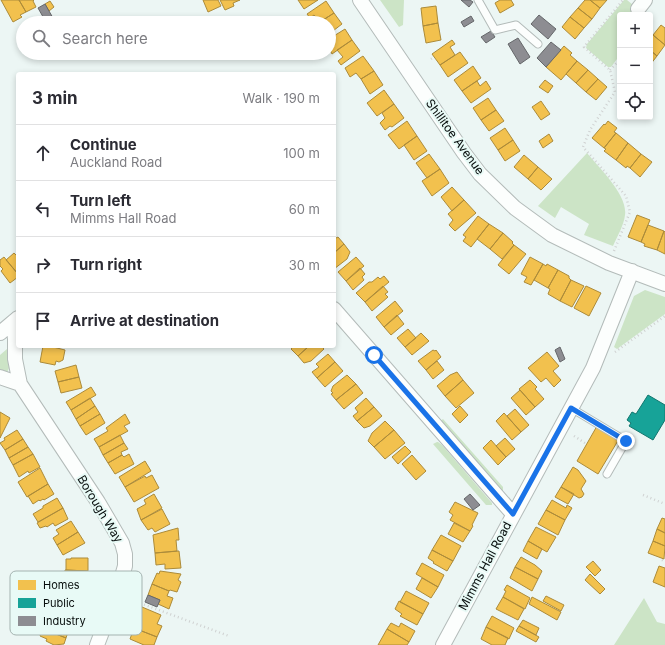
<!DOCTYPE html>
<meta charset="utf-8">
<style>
body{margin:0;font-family:Inter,sans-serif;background:#f2f2f3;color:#2b2b33}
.controls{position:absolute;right:12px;top:12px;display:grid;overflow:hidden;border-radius:4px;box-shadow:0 2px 6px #0003}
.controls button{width:36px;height:36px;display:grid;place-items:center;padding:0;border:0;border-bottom:1px solid #e1e1e2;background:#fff;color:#2b2b33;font:20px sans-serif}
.stop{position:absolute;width:12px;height:12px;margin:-9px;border:3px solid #1a73e8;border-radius:50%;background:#fff}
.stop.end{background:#1a73e8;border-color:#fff;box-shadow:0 1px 4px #0008}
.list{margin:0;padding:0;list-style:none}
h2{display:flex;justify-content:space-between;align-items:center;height:52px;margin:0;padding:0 16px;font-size:17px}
h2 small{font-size:13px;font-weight:400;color:#7c7c81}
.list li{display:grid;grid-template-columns:26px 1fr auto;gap:12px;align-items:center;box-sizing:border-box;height:56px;padding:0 16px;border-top:1px solid #e1e1e2}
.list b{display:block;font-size:15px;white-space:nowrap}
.list p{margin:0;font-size:13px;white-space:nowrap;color:#7c7c81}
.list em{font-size:13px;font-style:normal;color:#7c7c81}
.icon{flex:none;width:22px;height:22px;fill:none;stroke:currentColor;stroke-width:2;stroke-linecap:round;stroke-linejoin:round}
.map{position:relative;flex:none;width:665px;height:645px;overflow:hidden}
.search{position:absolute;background:#fff;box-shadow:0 2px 6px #0003;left:16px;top:16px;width:320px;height:44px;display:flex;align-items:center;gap:10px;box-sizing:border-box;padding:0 14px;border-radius:22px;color:#7c7c81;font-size:15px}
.panel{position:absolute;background:#fff;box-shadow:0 2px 6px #0003;left:16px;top:72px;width:320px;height:276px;border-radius:4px}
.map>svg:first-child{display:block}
.green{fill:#cce4c6}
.homes{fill:#f2c14e;stroke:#ac8b3a}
.public{fill:#17a398;stroke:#12766e}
.industry{fill:#8d8d92;stroke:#65676a}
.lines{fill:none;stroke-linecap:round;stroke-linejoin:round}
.service-casing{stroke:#b3bbb9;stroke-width:9}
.minor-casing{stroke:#b3bbb9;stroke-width:16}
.path{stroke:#cfd1d1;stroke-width:2.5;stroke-dasharray:1 3;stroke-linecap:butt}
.service{stroke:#fcfefd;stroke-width:7}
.minor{stroke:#fcfefd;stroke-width:14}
.route{stroke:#1a73e8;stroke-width:5}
.labels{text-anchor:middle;stroke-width:4;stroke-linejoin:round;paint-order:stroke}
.street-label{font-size:12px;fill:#070d0c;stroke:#e8faf6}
.key{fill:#e8faf6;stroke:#a4b3b0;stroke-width:1}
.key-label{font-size:11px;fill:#070d0c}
</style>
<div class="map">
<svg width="665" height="645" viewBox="0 0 665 645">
<rect width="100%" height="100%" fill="#ecf6f4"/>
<path class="green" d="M380,0H404L403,25L399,27Z
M624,0H627L645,15H620V55L611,67H608L586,48L587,44Z
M587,153C599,168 628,195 625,215C624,225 617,237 613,246L584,235L589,224L561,207L555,218L538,206Z
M645,290L665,297V314L617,349L614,347L634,296Z
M7,349L9,368L7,373L0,372V355Z
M443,419L503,487V495L438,423Z
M437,442H438L442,445L492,503V505H486L433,444Z
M644,598L657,622L665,624V645H614Z"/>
<path class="homes" d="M1,0H19L26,12L20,15L22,17L13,22Z
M19,0H34L33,1L36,7L26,12Z
M203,0H218L221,6L208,12Z
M220,0H240L233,3L234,6L225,10Z
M298,0H318L304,9Z
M500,0H511L514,5L500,13L495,3Z
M585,0H590L600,8L592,19L578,8Z
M590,0H607L600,8Z
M50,1L54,7L49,11L45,4Z
M326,1L334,13L320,22L314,15L310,18L307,14Z
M436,6L438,23L423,26L421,8Z
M578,8L592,19L584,28L570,17Z
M334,13L342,24L329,34V23L320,22Z
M570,17L584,28L575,39L562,27Z
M438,23L441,40L426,43L423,26Z
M661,25L665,28V45L653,35Z
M345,29L352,40L332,54L329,48V39Z
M653,35L665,45L657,56L650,50V38Z
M352,40L360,51L341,65L338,61L343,57L337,50Z
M452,40L455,44L450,47L455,55L440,65L432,54Z
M564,46L572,53L570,55L577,61L561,80L546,67Z
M650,50L657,56L650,65Z
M460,52L468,63L448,77L440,65Z
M363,56L374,71L361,79L356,73L350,77L345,68Z
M577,61L588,70L576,83L566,74Z
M473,66L481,78L462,91L454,80Z
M588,70L598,79L586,92L576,83Z
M374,71L383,85L370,94L361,79Z
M598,79L607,87L596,100L586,92Z
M545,80L553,86L548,93L539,87Z
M477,81L480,86L486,81L491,89L471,103L462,91Z
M384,90L394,104L377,116L367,103Z
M488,98L496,110L481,120L473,108Z
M541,101L550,114L541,120L532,107Z
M394,104L404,118L392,127L390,126L385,130L380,123L385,118L382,113Z
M496,110L504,121L489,131L481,120Z
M407,121L417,136L399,149L388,135Z
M608,121L617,128L614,132L616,133L604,148L592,138L604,124L605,125Z
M505,128L513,140L498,150L490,138Z
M616,133L628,143L616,160L604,151L606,149L604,148Z
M549,134L553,141L543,148L539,141Z
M417,136L427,151L414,160L404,145Z
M513,140L520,151L505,161L498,150Z
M628,143L641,154L630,168L627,166L626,168L616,160Z
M429,154L440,169L427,178L416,163Z
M641,154L652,162L640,177L630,168Z
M524,155L538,167L528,179L514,167Z
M538,167L552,179L541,190L528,179Z
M440,169L449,183L432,196L422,181Z
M452,187L464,200L452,211L441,197Z
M464,200L476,213L455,231L449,225L453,220L448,214Z
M637,215L650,220L641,242L628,237Z
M478,216L489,224L471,247L463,241L466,237L463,235Z
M489,224L503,233L490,249L477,239Z
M648,225L664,231L657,250L644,246L645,244L641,242Z
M664,231L665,232V254L657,250Z
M503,233L513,242L512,243L514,245L502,259L490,249Z
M338,237L344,244L334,253V239Z
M344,244L350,252L347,259L334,269V253Z
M514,245L526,254L509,274L498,265Z
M14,253L18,257V274L6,260Z
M4,257L18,274V277L10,283L1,271L3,269L0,266V260Z
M356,257L364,266L346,281L338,272Z
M530,257L543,264L531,285L524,282L527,277L521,274Z
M543,264L546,266L547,264L558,270L548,288L534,280Z
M360,268L365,274L362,277L364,280L353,290L346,281Z
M558,270L569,276V278L571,280L560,301L548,294L550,289L548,288Z
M384,276L389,282L365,302L356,293L369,282H372L378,277L380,279Z
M571,280L584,286L572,307L560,301Z
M383,286L388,292L385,294L388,297L372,311L365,302Z
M586,286L601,293L589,316L574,308Z
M395,301L403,311L384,327L376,317Z
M397,315L404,324L391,335L384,327Z
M408,329L416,338L405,347L397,338Z
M421,333L429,341L412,355L405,347Z
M43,346H49L65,350L63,360L59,362L56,361L55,365L40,362Z
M294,346H309L298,356L291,349Z
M309,346H321L324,349L311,361L304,363L298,356Z
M433,350L435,351L436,350L441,357L426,370L418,361Z
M547,352L559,366L553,371L561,380L554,387L546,378L541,382L528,368Z
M328,354L335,362L317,378L312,372L319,367L316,364Z
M437,361L444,370L433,379L426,370Z
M335,362L343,371L325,387L317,378Z
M76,365L79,377L58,382L55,371Z
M457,372L463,380L445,396L437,386L450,375Z
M347,375L356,384L336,400L331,394L333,393L331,391L333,386Z
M79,377L82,388L61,393L58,382Z
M463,380L474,393L456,408L445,396Z
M530,380L537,387L535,389L544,399L535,407L519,389Z
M356,384L363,393L344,409L336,400Z
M91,387L96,395L71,410L66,402Z
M520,390L535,407L526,415L511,398Z
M90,398L95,406L76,419L71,410Z
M366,398L374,407L357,421L353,416L358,412L355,408Z
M95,406L100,414L80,426L76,419Z
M460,406L468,415L460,423L452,414Z
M374,407L382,416L370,426L364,428L357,421Z
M515,409L529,425L521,432L507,416Z
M0,412L10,418L0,438Z
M504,413L521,432L512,440L496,421Z
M100,414L105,423L86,435L80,426Z
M125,414L130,423L124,426L128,431L99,447L94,439L108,431L106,428Z
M385,421L394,430L374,447L368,441L372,433Z
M597,426L619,439L598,474L577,461Z
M17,430L23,439L5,450L0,443L5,440L4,438Z
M394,430L405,443L385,459L374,447Z
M120,435L124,443L103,455L99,447Z
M505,438L515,449L506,457L496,446Z
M23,439L28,447L9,458L5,450Z
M491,440L506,457L498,465L483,448Z
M124,443L128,449L121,452L122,455L108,463L103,455Z
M405,446L411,452L398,464L392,457Z
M28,447L33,454L13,465L9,458Z
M33,454L40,467L29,473L28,471L19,477L13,465Z
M129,454L134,464L115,474L108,463L122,455L124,457Z
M412,455L426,471L416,480L402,464Z
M145,461L151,471L125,487L119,477Z
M573,467L578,470L586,481L581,489L584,494L582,497L579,498L561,487Z
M40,468L48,484L27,497L18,482Z
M152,475L159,488L134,502L125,487L145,476L146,478Z
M48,484L54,494L44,500L43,499L40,501L39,500L33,504L28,496Z
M561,487L574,494L568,504L555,497Z
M154,494L162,508L141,520L137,509L146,504L144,500Z
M57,498L63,508L38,522L33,514L43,508V506Z
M552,500L566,508L567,505L572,508L565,520L546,510Z
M455,502L478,513L472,525L473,526L470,531L450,520L453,515L449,512Z
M63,508L68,519L55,526L53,523L47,527L46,526L40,528L37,523Z
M162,509L170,524L155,532L152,528L148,530L141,520Z
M546,510L565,520L558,535L538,524Z
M662,518L665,519V533L657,529Z
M71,521L78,532L57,545L53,538L59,534L56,530Z
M454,523L470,531L463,542L448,534Z
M536,527L556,537L547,552L528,541Z
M178,528L179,540H176L177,551L155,553L153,535Z
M657,529L665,533V546L653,541Z
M78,532L85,543L63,555L57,545Z
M441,535L461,546L453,561L432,550Z
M528,541L542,549L537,559L523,551Z
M653,541L665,546L664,559L648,553Z
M432,550L453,561L447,571L433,563L434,562L428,558Z
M179,551L181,568L165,569V564L156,565L155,553Z
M521,557L535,565L542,571L538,579L515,567Z
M71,558H88V571L66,570V559H71Z
M593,561L601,570L595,576L586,567Z
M422,563L444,575L438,587L416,574Z
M659,566L665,568V587L653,582Z
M515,567L538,579L532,591L510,578Z
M65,570L88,571V588L65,583Z
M160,571L181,574L178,580L181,582L177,592L170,590L169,591L152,584L157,573L159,574Z
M590,574L605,589L600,594L585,580Z
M422,578L438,587L431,598L416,589Z
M152,584L169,591L167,596L173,598L169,609L158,604L160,600L148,595Z
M507,585L530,598L525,609L503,597L506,591L504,590Z
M406,591L429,603L423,614L400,602Z
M546,596L564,605L561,611L543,601Z
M503,597L524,609L518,620L496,609Z
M532,597L561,612L557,620L529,604Z
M399,601L423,614L417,625L400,616L402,614L395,609Z
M142,607L161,615L157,624L162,626L157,637L134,628Z
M47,616L70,626L66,638L42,628Z
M492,616L514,628L509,639L486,627Z
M523,620L539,628L536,635L519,626Z
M391,623L399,627L401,623L415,631L409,642L387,629Z
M519,626L539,637L536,642L516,631Z
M486,627L508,638L505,645H492L481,639Z
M134,628L157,637L154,645H144L130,639Z
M43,629L66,638L64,644L54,645L46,641L47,639L40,636Z
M387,629L409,642L407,645H378Z"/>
<path class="public" d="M648,395L665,405V420L653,440L629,426L631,423L627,420L632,412L636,414Z"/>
<path class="industry" d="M461,0H470L473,2L469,7Z
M45,4L53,18L46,22L38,8Z
M539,15L556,29L548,39L531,24Z
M471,16L474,21L464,27L461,22Z
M491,31L495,37L486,43L481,37Z
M518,38L530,57L520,64L508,44Z
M551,42L561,50L546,67L537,58Z
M560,347L565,359L560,362L555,350Z
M470,494L480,505L473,510L464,499Z
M148,595L160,600L157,607L145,602Z"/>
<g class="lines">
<defs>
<path id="service" d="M478,0L495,30L516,25L538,44
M571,408L626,441L607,474"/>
<path id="minor" d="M360,0L464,153L480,174L515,208L552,235L609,263L665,284
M638,9L645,0
M334,309L513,514
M13,322L15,339V359L20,384L98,502L122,543L125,554V566L118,590L97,645
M0,333L18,318
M0,377L20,384
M443,645L593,368L632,271"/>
</defs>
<use href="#service" class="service-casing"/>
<use href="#minor" class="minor-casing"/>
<path class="path" d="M650,19L652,21L650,23
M431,59L434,57
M610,70L620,59
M614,251L630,212L626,196L583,147L590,130L615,92L610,70L584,47L623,0
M615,352L665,316
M574,436L585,443
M643,495L665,504
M662,560L665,562
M129,599L229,636"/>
<use href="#service" class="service"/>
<use href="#minor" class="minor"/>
</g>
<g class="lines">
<path class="route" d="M374,355L513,514L571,408L626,441"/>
</g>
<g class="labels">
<g class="street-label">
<text transform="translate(455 137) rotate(54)" y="4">Shillitoe Avenue</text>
<text transform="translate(100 509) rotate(59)" y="4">Borough Way</text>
<text transform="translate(485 566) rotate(-62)" y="4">Mimms Hall Road</text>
</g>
</g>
<rect x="10" y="571" width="132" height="64" rx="6" class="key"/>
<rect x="18" y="580" width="18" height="10" fill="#f2c14e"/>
<rect x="18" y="598" width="18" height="10" fill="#17a398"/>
<rect x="18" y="616" width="18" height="10" fill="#8d8d92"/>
<g class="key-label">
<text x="43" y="589">Homes</text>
<text x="43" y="607">Public</text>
<text x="43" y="625">Industry</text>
</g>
</svg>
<div class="controls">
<button>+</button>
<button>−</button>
<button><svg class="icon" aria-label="locate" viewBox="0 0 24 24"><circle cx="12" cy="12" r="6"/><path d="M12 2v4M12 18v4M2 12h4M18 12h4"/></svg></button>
</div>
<div class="stop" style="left:374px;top:355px"></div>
<div class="stop end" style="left:626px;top:441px"></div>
<div class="search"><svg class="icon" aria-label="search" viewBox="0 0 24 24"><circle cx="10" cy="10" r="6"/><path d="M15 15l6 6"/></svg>Search here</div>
<section class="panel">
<h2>3 min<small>Walk · 190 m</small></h2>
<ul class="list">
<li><svg class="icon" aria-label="ahead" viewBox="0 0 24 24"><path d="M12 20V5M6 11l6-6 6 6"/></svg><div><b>Continue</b><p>Auckland Road</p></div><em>100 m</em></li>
<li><svg class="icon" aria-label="left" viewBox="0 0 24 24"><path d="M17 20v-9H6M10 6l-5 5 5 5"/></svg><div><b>Turn left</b><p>Mimms Hall Road</p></div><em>60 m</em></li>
<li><svg class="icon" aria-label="right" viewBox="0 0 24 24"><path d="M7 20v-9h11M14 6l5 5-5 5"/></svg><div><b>Turn right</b></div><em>30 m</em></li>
<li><svg class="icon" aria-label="arrive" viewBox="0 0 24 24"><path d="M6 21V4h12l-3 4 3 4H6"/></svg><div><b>Arrive at destination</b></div></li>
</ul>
</section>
</div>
